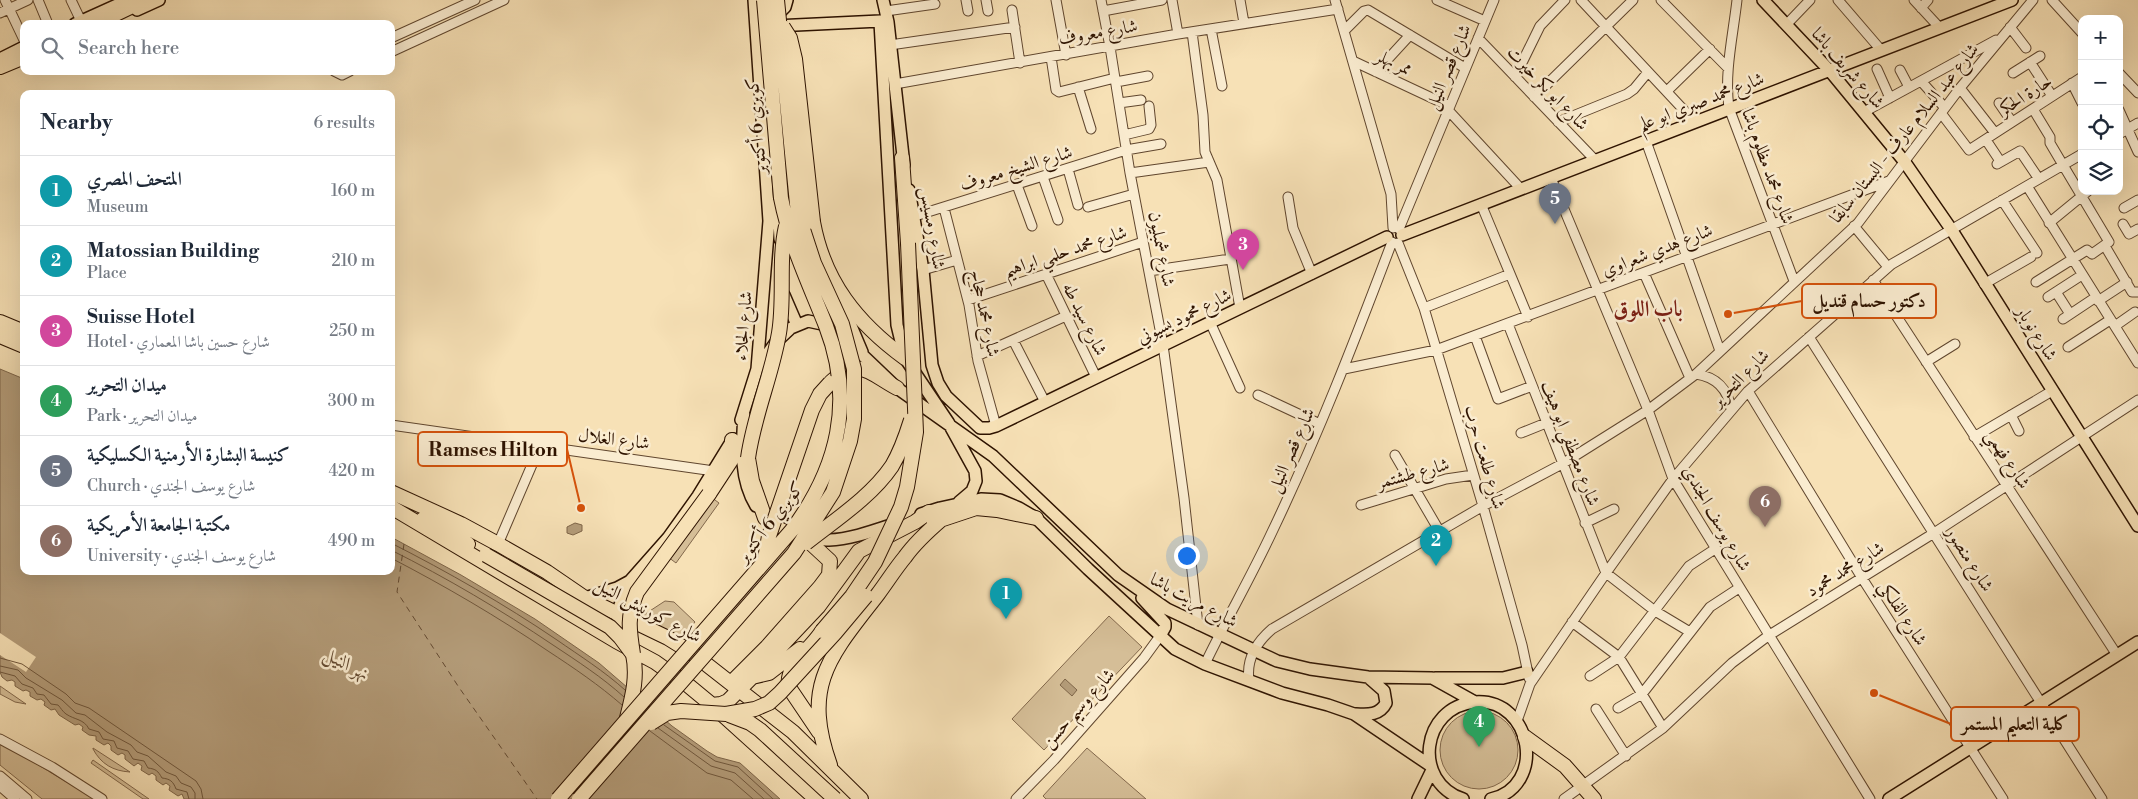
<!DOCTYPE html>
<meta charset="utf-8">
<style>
body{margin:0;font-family:"Libre Bodoni",Amiri,serif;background:#f2f2f3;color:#1f2937}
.controls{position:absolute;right:15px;top:15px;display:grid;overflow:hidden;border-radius:10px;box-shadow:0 5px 20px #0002}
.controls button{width:45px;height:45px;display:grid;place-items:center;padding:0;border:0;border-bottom:1px solid #e0e1e3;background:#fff;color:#1f2937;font:25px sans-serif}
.you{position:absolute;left:1186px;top:555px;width:18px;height:18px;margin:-12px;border:4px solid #fff;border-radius:50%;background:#1a73e8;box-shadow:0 0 0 8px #1a73e833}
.badge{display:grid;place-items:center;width:32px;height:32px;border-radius:50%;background:#8f2418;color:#fff;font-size:16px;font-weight:700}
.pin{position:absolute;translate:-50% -41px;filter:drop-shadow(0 1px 2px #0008)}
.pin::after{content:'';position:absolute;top:26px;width:18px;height:15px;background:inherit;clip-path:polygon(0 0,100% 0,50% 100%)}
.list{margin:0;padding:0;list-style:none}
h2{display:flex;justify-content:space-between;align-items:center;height:65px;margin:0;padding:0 20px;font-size:21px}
h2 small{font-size:16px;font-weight:400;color:#747a83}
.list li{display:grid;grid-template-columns:32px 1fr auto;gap:15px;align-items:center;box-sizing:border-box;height:70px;padding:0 20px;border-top:1px solid #e0e1e3}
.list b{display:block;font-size:19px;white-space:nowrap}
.list p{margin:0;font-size:16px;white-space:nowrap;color:#747a83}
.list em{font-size:16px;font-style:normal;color:#747a83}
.icon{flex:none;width:28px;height:28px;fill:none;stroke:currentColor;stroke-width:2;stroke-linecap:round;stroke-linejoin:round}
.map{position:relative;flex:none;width:2138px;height:799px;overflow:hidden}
.search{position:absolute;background:#fff;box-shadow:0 5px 20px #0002;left:20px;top:20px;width:375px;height:55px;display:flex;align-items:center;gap:12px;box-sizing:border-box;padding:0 18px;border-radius:10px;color:#747a83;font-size:19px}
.panel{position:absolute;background:#fff;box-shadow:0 5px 20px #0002;left:20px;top:90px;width:375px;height:485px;border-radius:10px}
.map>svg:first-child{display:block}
.green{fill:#d5be97;stroke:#82684c}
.water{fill:#b39b78;stroke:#7e6548}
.pier{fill:#f7e1b6}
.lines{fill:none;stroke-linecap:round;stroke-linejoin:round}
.shore{stroke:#70573c;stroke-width:1}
.ferry{stroke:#634930;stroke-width:1;stroke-dasharray:6 5;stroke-linecap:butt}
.minor-casing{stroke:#60462e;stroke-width:11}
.major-casing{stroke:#2e1300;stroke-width:14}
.highway-casing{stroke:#2e1300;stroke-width:16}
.minor{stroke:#faecd0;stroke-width:9}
.major{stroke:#f7e1b6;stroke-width:11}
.highway{stroke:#f7e1b6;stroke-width:14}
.highway-bridge-casing{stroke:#2e1300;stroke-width:16;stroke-linecap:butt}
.highway-bridge{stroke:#f7e1b6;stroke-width:14}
.labels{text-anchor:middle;stroke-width:5;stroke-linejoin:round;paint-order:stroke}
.street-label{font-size:18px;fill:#2e1300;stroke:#faecd0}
.water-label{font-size:19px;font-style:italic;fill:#634930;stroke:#faecd0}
.district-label{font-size:22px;font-weight:bold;fill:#7a1f14;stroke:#faecd0}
.leader{fill:none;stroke:#d5520b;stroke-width:2}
.callout-dot{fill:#d5520b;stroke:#faecd0;stroke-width:2}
.callout{fill:#faecd0;stroke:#d5520b;stroke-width:2}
.callout-label{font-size:19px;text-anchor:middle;font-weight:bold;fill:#2e1300}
</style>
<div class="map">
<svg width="2138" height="799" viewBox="0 0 2138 799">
<rect width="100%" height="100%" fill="#f7e1b6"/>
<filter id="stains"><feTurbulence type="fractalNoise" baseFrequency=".004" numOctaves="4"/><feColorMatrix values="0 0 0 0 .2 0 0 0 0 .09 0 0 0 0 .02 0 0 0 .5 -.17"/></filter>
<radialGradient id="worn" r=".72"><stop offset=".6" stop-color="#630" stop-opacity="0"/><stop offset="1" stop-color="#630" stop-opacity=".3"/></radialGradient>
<path class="green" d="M711,497L719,503L676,563L668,557Z
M665,601L674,602L695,622L682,637L639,618Z
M1109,616L1142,647L1044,750L1012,719Z
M0,686L26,704L15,702L0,694Z
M1440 750a39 39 0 1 1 78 0a39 39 0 1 1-78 0Z
M0,742L95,799H42L0,765Z
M1087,748L1146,799H1046L1043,796Z
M93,749V748L130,772C113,771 101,764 93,749Z
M93,760L149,799H143L91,763Z"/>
<path class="water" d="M0,369L24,379V571H391V537L461,575L535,619L599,663L672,726L707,751L717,757L740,763L780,799H184L182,794L178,796L169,790L170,786L166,783L163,785L156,780V776L152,773L149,775L141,770L142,766L138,763L134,766L125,759V755L122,753L118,755L111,750V746L108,743L104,745L96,740V736L89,735L82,730L83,727L79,724L75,725L59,715L55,709L51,710L44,705L45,702L41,699L37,700L30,696V692L26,690L23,691L15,686V682L12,680L7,681L2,677L0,672Z
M575,523L582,525V531L573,535L567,533V527Z
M1065,679L1077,690L1072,696L1060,685Z"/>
<path class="pier" d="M0,633L36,657L26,672L0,655Z"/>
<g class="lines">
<path class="shore" d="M391,543C448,572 504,604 557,640C580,656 604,671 625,690
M391,550C447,578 501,610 553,645C577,661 602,677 624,697
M391,558C445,586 498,617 548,651C574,668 599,685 622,705
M0,658L22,664L66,694L75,703L89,708L196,781L201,789L203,799
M0,666L18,670L26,678L62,700L76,713L85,715L107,732L131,745L137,752L148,756L166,772L176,776L181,783L191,787L195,793V799
M0,672L15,676L22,684L33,688L37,694L44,695L51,704L58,705C61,708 62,711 66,714C75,720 84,719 89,729L99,732L103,739L114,741L117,748L128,751L133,759L144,761L148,768C156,769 158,771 162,778C170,779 173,781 176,789L187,792L189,799
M664,725L715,761L738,767L773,799
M658,728L711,766L735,773L764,799
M650,731L707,773L731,780L753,799"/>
<path class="ferry" d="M404,544L397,592L458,686L537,799"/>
<defs>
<path id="minor" d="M5,0L24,40
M38,0L48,24
M71,0L81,21
M966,0L968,11
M986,0L988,11
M1056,0L1066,55
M1101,0L1110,47L1130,173L1163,345L1184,498L1198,625
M1172,0L1178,34
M1240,0L1244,23
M1335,0L1391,194L1393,228
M1437,0L1485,21
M1581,0L1695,122
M1661,0L1728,68
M1737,0C1733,36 1724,73 1729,108L1794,281
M1838,0L1881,50
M1914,0L1939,27
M2052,0L2082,33
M1921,8L1928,0
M1012,10L1020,63
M886,11L935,4
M1103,11L1162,0
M0,13L28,0
M1786,25L1810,0
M2010,27L2026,48
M1211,29L1222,86
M1344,31L1364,11L1368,10L1465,68
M1192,32L1203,115L1205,152L1217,180L1240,308
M391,38L475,0
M1478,38L1595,160
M890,45L1015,27
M391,52L504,0
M1051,57L1056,90L1059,92L1115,78
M1353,61L1449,106
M2030,62L2052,96
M1877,69L1890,98
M1900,70L1909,87
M334,71L342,75L350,71
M1376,72L1410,35
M2013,73L2040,56
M2119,73L2138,93
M1515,77L1540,26L1565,0
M1921,81L1945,108
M1116,82L1148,76
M2072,83L2082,103
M895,84L1178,34L1338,9
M1078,87L1091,129
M1960,88L1995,133
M1667,91L1710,49
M1534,97L1633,0
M1119,103L1141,100
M1999,103L2012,122
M2033,109L2050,137V143L2063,165L2109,242L2092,254L2087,250L2036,282
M1448,110L1521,189
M2119,110L2138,152
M1864,112L1996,40
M1941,113L1969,150L2082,77
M1558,122L1627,94L1634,89L1648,72
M2119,134L2138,123
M1124,135L1149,129L1151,125L1149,106
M1986,140L1998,158
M1646,141L1720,351
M1997,164L2020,151L2039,179
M1068,169L1078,205
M1130,173L1209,162
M1043,177L1058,220
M1551,178L1648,410L1673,479L1870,799
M1017,185L1032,226
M2027,186L2138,363
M1288,197L1293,228L1312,274
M2002,200L2037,253
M1481,204L1528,317
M1088,207L1134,194
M944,208L969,305L978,361L996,426
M2124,208L2138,200
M915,216L1126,150L1161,144
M2049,223L2088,191
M2123,224L2129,234L2138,229
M1854,226L1888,267
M1399,229L1494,0
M1398,243L1424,308L1483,506L1522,645L1529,678
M2105,246L2132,292H2138
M923,270L957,260
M1149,271L1230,259
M1644,273L1690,378
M1046,274L1096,377
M1873,280L2117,655
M1984,284L2031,257
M2056,292L2070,314
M2048,297L2082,275
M968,300L1143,242
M2098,301L2127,282
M1424,308L1510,274
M2063,319L2096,297
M1210,322L1240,388
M1508,324L1606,573L1655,611L1690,632
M2115,326L2135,312
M1475,336L1498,399L1532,386
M1809,337L2102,799
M1013,340L1045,402
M2068,347L2110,320
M977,356L1066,316
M1926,362L1955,344
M1344,369L1436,350L1889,181
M1696,374C1716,377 1728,389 1731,409
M1748,391L1862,578L2003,799
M1258,395L1320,424
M2011,415L2019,431
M391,425L714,471
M1521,433L1546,423
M1974,437L2052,391
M1395,455L1440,532
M1361,505L1446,479L1473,475
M1585,523L1614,509
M498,544L540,446
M1572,622L1619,657L1663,728
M1205,664C1226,620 1251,577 1272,532C1317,438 1355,340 1392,242
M1590,676L1619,657L1689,566L1715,549
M1249,680C1246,659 1257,642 1272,629L1483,506L1562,464L1648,410L1696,374L1858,223L1960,88L2033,0
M1618,708L1642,694L1710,607L1739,588
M1596,709L1626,756
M1517,721L1530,684L1606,573L1673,479L1748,391L1892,264L2082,154
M0,739L52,767L102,799
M0,776L27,799
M0,786L15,799
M1016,799L1054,760L1144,658L1160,636
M1564,799L1663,728L1732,663L1768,636L1934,533L2138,400"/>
<path id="major" d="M883,0L888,22L904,165
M1763,0L1830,71L1904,161L1951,229L2138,526
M137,10L159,0
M775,17L785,7L787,0
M880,22L897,325L905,358L948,422L975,471L976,481L972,491L959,502
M75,24L128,0
M775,26L880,21
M0,59L24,47
M909,190L923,270L932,365L938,383L946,396L980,428H989L996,426L1387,237
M778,203L780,239
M1402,235L2012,0
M784,295L797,325
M838,295L862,352
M757,369L776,342L791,328L808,321L822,324L853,346L897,388L993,456L1118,575L1167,609L1277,661L1310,669L1368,677L1432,678L1475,702
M744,415C742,446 739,478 756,506
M741,420L757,369L769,221L754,0
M921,514L940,508L981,499L1000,500L1019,508L1036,518L1088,569L1175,649L1205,664L1282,693L1328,705L1354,714L1431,766
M767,520C816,552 846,540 897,523
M585,598L617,588L630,581
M1142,598L1165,623V627L1160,636
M616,639L620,605L630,581L668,538L698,496L733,439
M1435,678H1503L1527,672
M1356,714C1368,715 1380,715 1386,703L1384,691L1368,677
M1418,799L1432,770
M1463,799C1412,782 1421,707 1475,702C1533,698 1547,787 1491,799
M1889,799L2138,642"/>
<path id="highway" d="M95,24L145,0
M0,67L24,57
M902,158L908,243
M813,222C824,282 857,323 905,358
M0,322L24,332
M0,336L24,346
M831,382C859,356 869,373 897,388
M748,458L752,481L765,518
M391,492L461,524L498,544L547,572L585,598L668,638L692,653L793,732L861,799
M709,494L732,459V440
M391,507L616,641L655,662L689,686L712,705L816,799
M423,519L444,528L468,544
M934,522L976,508L997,510L1036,518
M752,677L769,673L800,649
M731,683L767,647L820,587L829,575L830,561L803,536
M712,705L721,704L728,701L752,677L818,607L859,551L915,522L929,512
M626,722C632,698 638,678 633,654
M819,732L790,689C782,668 812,648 822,631
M1525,737L1565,766L1594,799
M830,765C801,684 831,655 878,594C887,582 895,569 905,557C915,543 928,531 942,519"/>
</defs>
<use href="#minor" class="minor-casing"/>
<use href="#major" class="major-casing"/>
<use href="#highway" class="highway-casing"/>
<use href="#minor" class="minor"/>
<use href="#major" class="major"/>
<use href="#highway" class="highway"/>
<defs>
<path id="highway-bridge" d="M783,27L790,38L795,59L813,222
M748,458C754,415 772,375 779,333C785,297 778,261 786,226
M806,543C835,520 871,497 892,466C901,451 906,436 911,420
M486,555L610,627L620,637L632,653
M765,559L769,536L812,410L820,394L830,383
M822,631L852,596L875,562L901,507L907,487L916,432L908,243
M633,654C629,629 627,616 637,592L709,494
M729,715L750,723L760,730L835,799
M651,723L667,713L681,711L726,714L755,709L769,703L780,693L835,633L866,596
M558,799L792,530C838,468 855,401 826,326C809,283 790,244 781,198L764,0
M579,799L794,553L833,492L850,441L854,419V369L842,324L814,263L798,214L777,0"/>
</defs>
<use href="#highway-bridge" class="highway-bridge-casing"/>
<use href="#highway-bridge" class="highway-bridge"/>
</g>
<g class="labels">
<g class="street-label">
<text transform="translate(1098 32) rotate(-10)" y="6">شارع معروف</text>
<text transform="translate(1394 62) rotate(25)" y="6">ممر بهلر</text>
<text transform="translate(1448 67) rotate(-67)" y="6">شارع قصر النيل</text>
<text transform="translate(1848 68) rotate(49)" y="6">شارع شريف باشا</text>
<text transform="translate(1548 88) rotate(46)" y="6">شارع ابو بكر خيرت</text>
<text transform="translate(2025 95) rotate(-33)" y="6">حارة الحكر</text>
<text transform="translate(1701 101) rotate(-21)" y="6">شارع محمد صبري ابو علم</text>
<text transform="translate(756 126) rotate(-95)" y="6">كوبري 6 أكتوبر</text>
<text transform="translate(1904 133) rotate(-51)" y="6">شارع عبد السلام عارف - البستان سابقا</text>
<text transform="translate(1768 166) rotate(70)" y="6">شارع محمد مظلوم باشا</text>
<text transform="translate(1016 168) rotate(-17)" y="6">شارع الشيخ معروف</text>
<text transform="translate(933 228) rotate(81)" y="6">شارع رمسيس</text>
<text transform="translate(1162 249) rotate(79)" y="6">شارع شمبليون</text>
<text transform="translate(1657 250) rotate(-21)" y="6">شارع هدي شعراوي</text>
<text transform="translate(1065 251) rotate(-18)" y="6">شارع محمد حلمي ابراهيم</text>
<text transform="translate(985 313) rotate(78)" y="6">شارع محمد حجاج</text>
<text transform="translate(1184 316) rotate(-26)" y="6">شارع محمود بسيوني</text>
<text transform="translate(1085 319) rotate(64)" y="6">شارع سيد طه</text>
<text transform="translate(743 326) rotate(-85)" y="6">شارع الجلاء</text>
<text transform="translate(2037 333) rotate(58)" y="6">شارع نوبار</text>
<text transform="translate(1740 378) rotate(-45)" y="6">شارع التحرير</text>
<text transform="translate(614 439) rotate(7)" y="6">شارع الغلال</text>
<text transform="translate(1571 443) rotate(69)" y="6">شارع مصطفي ابو هيف</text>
<text transform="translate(1291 450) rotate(-66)" y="6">شارع قصر النيل</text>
<text transform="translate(1485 457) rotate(74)" y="6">شارع طلعت حرب</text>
<text transform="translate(2008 459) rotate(57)" y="6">شارع فهمي</text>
<text transform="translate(1413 473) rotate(-15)" y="6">شارع طشتمر</text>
<text transform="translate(1717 518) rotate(60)" y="6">شارع يوسف الجندي</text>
<text transform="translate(770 522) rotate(-52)" y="6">كوبري 6 أكتوبر</text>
<text transform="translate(1970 559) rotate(58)" y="6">شارع منصور</text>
<text transform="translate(1845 569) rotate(-32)" y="6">شارع محمد محمود</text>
<text transform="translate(1194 600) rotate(28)" y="6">شارع مريت باشا</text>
<text transform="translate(648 610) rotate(28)" y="6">شارع كورنيش النيل</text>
<text transform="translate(1903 613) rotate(57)" y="6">شارع الفلكي</text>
<text transform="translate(1078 708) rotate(-48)" y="6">شارع وسيم حسن</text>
</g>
<g class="water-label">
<text transform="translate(347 663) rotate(28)" y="7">نهر النيل</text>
</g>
<g class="district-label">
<text x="1648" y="316">باب اللوق</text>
</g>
</g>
<path class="leader" d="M1728 314L1802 301M581 508L567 449M1874 693L1951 724"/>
<g class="callout-dot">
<circle cx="1728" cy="314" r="5"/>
<circle cx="581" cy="508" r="5"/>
<circle cx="1874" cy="693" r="5"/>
</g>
<g class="callout">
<rect x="1802" y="284" width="134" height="34" rx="5"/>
<rect x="418" y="432" width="149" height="34" rx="5"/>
<rect x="1951" y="707" width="128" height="34" rx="5"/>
</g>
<g class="callout-label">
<text x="1869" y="307">دكتور حسام قنديل</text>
<text x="493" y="456">Ramses Hilton</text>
<text x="2015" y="730">كلية التعليم المستمر</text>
</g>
<rect width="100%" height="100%" filter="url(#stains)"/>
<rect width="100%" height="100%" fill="url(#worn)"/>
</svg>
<div class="controls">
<button>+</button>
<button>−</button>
<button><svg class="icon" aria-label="locate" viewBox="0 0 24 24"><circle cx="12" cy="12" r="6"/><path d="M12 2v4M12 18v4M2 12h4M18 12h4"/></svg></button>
<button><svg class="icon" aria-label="layers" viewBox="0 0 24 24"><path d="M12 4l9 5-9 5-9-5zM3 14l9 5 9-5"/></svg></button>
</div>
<div class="you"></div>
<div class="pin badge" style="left:1006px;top:619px;background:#0f9aa8">1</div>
<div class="pin badge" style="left:1436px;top:566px;background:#0f9aa8">2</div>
<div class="pin badge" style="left:1243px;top:270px;background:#d1479c">3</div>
<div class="pin badge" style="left:1479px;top:747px;background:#2e9e5b">4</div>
<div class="pin badge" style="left:1555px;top:224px;background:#6b7280">5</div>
<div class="pin badge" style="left:1765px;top:527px;background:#8d6e63">6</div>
<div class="search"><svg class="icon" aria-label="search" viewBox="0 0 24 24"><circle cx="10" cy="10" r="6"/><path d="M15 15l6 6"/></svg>Search here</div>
<section class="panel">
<h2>Nearby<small>6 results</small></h2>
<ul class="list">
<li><span class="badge" style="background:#0f9aa8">1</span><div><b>المتحف المصري</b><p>Museum</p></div><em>160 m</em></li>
<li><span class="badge" style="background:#0f9aa8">2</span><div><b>Matossian Building</b><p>Place</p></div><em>210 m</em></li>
<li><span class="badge" style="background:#d1479c">3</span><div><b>Suisse Hotel</b><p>Hotel · شارع حسين باشا المعماري</p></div><em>250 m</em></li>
<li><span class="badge" style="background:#2e9e5b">4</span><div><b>ميدان التحرير</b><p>Park · ميدان التحرير</p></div><em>300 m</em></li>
<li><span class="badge" style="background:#6b7280">5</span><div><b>كنيسة البشارة الأرمنية الكسليكية</b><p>Church · شارع يوسف الجندي</p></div><em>420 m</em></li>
<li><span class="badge" style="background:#8d6e63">6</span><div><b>مكتبة الجامعة الأمريكية</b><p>University · شارع يوسف الجندي</p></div><em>490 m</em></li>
</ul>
</section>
</div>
